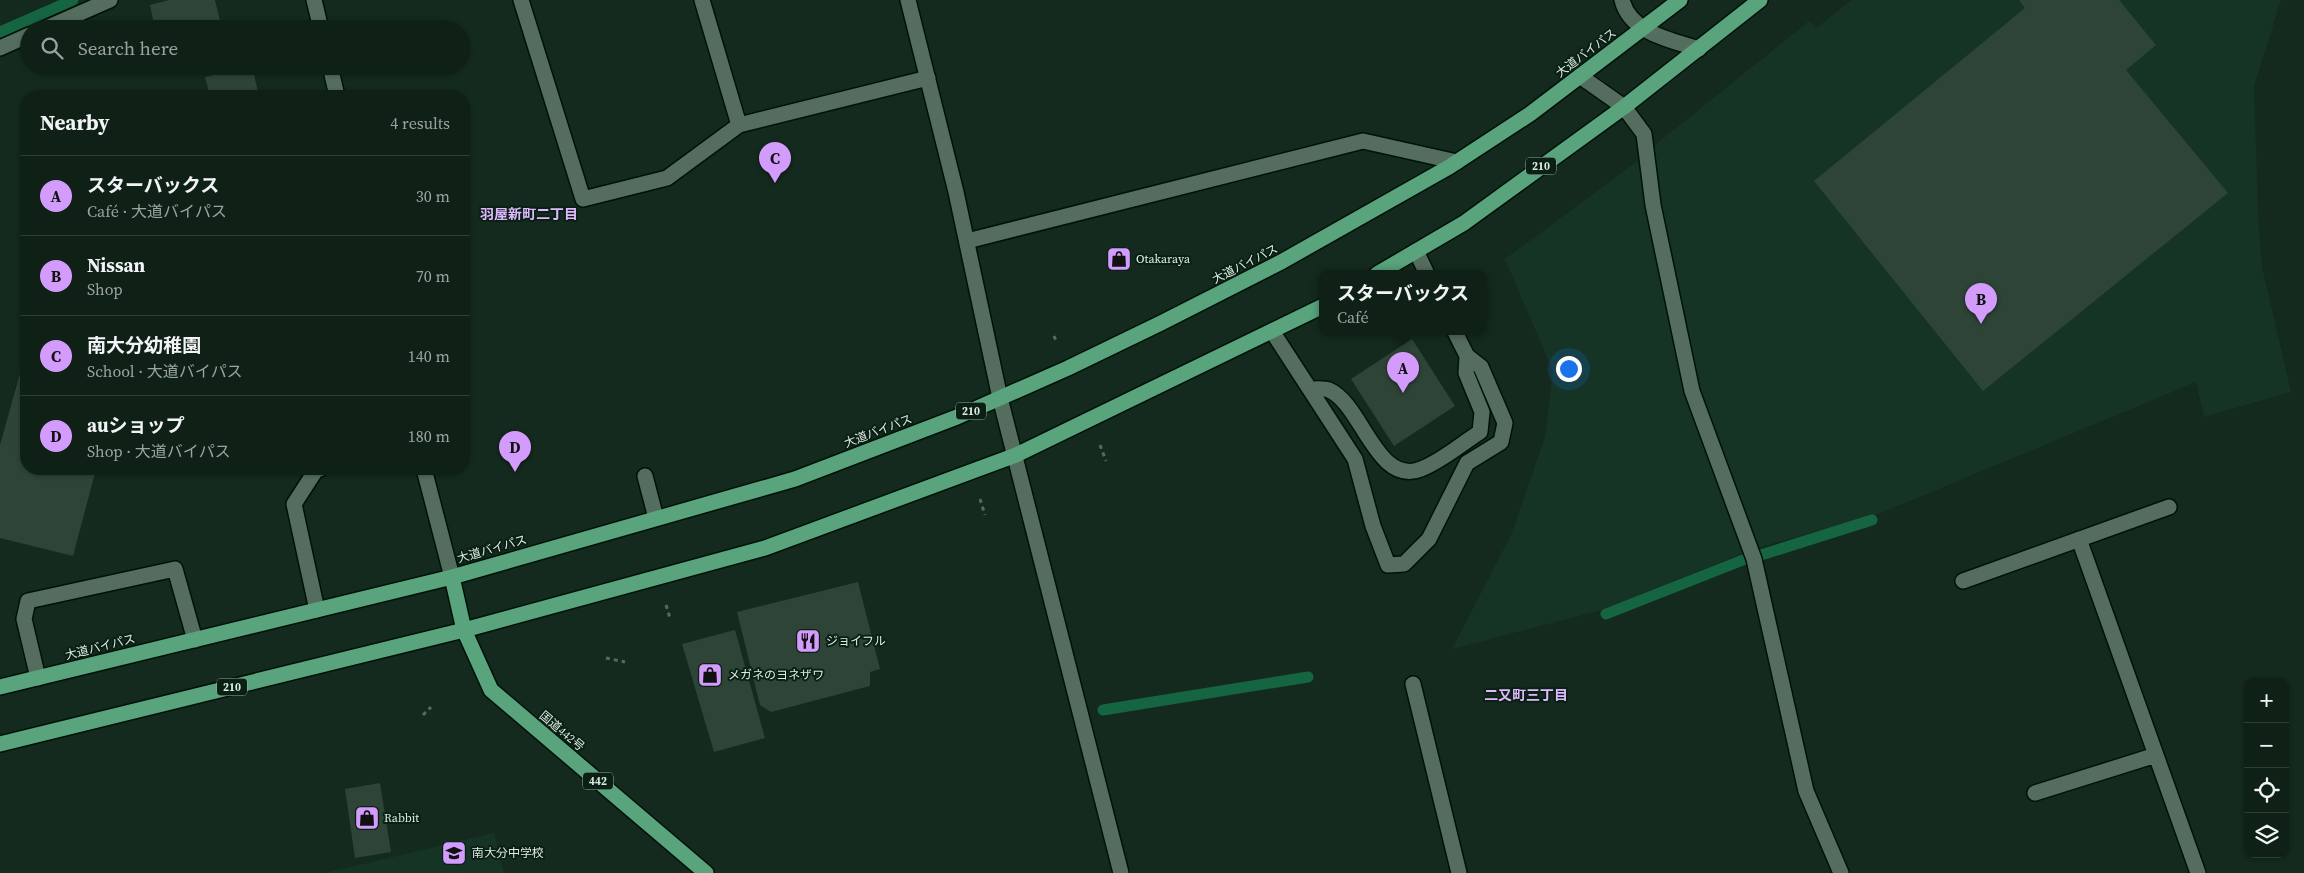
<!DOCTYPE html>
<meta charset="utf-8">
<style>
body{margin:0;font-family:"Source Serif 4","Noto Sans JP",serif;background:#18281f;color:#f1f3f6}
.controls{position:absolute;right:15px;bottom:15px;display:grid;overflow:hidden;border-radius:10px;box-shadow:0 1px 4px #0004}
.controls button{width:45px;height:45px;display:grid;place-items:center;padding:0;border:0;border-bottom:1px solid #2f3e35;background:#0f2016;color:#f1f3f6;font:25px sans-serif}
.you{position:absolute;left:1568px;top:368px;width:18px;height:18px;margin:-12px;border:4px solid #fff;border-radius:50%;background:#1a73e8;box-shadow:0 0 0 8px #1a73e833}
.badge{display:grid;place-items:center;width:32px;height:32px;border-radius:50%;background:#d39cfc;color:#111;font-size:16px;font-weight:700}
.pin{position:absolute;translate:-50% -41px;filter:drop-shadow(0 1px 2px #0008)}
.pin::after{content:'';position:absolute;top:26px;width:18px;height:15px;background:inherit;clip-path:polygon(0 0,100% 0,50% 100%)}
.popup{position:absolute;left:1319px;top:270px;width:168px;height:65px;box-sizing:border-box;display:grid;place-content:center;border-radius:10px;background:#0f2016;filter:drop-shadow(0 1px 4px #0005);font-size:16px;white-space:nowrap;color:#9ba3a1}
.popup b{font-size:19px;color:#f1f3f6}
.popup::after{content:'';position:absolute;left:50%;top:100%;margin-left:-10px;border:10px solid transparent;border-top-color:#0f2016}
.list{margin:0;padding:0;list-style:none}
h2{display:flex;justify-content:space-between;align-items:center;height:65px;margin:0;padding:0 20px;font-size:21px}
h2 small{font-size:16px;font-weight:400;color:#9ba3a1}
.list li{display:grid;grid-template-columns:32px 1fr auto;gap:15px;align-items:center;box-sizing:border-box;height:80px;padding:0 20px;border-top:1px solid #2f3e35}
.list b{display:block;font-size:19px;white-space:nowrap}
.list p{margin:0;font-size:16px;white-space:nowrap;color:#9ba3a1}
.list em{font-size:16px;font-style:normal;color:#9ba3a1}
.icon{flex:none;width:28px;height:28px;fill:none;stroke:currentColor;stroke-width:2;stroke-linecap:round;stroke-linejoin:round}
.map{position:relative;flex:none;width:2304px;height:873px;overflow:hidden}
.search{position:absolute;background:#0f2016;box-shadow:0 1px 4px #0004;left:20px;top:20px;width:450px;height:55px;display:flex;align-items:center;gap:12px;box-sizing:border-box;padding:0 18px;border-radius:28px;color:#9ba3a1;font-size:19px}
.panel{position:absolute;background:#0f2016;box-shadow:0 1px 4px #0004;left:20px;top:90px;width:450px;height:385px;border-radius:20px}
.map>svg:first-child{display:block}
.built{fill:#163425}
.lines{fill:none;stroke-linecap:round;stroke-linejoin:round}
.stream{stroke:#156442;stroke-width:11}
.building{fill:#2e4437}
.minor-casing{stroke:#011208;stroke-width:18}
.highway-casing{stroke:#011208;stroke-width:18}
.path{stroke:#576a5f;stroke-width:3;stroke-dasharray:4 4;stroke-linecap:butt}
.minor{stroke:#556d5f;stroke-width:15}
.highway{stroke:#59a47d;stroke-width:15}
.labels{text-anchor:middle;stroke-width:4;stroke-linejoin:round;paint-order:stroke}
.shield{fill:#0a2015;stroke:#9eaea5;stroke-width:1}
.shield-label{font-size:11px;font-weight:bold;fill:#deebe3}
.street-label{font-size:12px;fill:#deebe3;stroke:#0a2015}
.poi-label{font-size:12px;fill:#deebe3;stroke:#0a2015;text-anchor:start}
.neighbourhood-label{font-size:14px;font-weight:bold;fill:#dfb9fd;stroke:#0a2015}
</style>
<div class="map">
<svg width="2304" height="873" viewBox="0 0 2304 873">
<rect width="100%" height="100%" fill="#142a1e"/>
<path class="built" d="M1852,0H2281L2254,86L2258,216L2262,267L2291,392L2204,417L2196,382L1881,513L1757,548L1700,388L1660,207L1654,146L1809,21L1816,28Z
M1639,160L1646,208L1685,393L1744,553L1602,610L1452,649L1511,535L1545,437L1553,371L1505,259Z
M494,833L504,873H325Z"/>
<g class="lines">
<path class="stream" d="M0,32L73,0
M1761,555L1872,520
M1606,614L1743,560
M1103,710L1308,677"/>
</g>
<path class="building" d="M169,0H215L222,29H155L150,5Z
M2019,0H2119L2156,45L2126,70L2228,193L1983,391L1814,181L2025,8Z
M252,66L259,96H210L205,77Z
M1412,339L1455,406L1394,446L1351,379Z
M26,352V469H96L73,556L0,538V445Z
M858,582L880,669L870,672V686L771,712L760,705L737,612Z
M735,630L765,738L714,752L682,644Z
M380,783L391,852L355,858L345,789Z"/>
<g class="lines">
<defs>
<path id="minor" d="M314,0L321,29
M521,0L583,199L667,178L739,125L928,78
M702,0L739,125
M908,0L956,192L1000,398L1121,873
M1622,0C1630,33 1671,40 1699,49
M44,29L110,0
M0,48L29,35
M330,66L337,96
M1580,76L1624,107L1644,134L1653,205L1692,391L1754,559L1806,791L1841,873
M967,241L1363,141L1457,162
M1416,251L1427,274
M1272,331L1355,459L1373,526L1388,565L1404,564L1429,539L1467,463L1501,442L1505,423L1481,367L1467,356L1455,332
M1310,389C1316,389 1324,388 1329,390C1362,404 1377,487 1421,469C1442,461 1461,444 1480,432L1482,412L1466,373L1467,356
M424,469L452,577
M645,476L656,518
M2079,539L2198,873
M1963,581L2169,507
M317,610L294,504L316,470L320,469
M38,678L24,619L28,601L175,569L195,640
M1413,684L1459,873
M2035,793L2156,755"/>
<path id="highway" d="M1377,274L1464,223L1624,107L1760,0
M452,577L464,630L491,690L706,873
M0,687L452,577L795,479L957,417L1068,368L1161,323L1281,262L1449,167L1530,114L1680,0
M0,744L464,630L765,548L1016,455L1323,306"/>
</defs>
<use href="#minor" class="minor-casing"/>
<use href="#highway" class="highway-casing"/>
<path class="path" d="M1054,336L1057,343
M1100,445L1106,461
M980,499L985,515
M666,605L670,618
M606,658L625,662
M423,715L431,707"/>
<use href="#minor" class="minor"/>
<use href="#highway" class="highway"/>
</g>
<defs>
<symbol id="shop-square" viewBox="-11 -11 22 22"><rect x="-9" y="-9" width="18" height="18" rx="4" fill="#d39cfc" stroke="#0a2015"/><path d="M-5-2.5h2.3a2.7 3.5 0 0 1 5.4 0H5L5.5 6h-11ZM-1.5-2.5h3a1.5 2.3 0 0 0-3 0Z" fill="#111"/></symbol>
<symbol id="restaurant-square" viewBox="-11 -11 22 22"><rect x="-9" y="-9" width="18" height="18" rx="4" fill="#d39cfc" stroke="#0a2015"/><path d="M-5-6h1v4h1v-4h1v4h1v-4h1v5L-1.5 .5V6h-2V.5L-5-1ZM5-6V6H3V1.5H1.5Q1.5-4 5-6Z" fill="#111"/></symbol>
<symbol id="school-square" viewBox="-11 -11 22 22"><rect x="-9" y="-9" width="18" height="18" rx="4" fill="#d39cfc" stroke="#0a2015"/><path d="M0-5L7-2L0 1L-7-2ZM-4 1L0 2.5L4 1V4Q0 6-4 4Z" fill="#111"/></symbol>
</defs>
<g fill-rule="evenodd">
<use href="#shop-square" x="1105" y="245" width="28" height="28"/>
<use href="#restaurant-square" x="794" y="627" width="28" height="28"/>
<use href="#shop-square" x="696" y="661" width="28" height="28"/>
<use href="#shop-square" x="353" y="804" width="28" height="28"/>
<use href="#school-square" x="440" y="839" width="28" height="28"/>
</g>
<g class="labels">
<g class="shield">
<rect x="1526" y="157.5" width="30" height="17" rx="4"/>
<rect x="956" y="402.5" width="30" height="17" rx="4"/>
<rect x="217" y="678.5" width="30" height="17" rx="4"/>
<rect x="583" y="772.5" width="30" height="17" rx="4"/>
</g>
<g class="shield-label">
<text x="1541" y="170">210</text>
<text x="971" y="415">210</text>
<text x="232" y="691">210</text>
<text x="598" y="785">442</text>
</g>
<g class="street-label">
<text transform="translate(1586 53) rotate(-37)" y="4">大道バイパス</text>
<text transform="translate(1245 264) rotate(-27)" y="4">大道バイパス</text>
<text transform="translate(878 431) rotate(-21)" y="4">大道バイパス</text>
<text transform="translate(492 549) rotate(-16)" y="4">大道バイパス</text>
<text transform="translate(100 647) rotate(-14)" y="4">大道バイパス</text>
<text transform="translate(562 731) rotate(40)" y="4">国道442号</text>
</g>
<g class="poi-label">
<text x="1136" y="263">Otakaraya</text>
<text x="826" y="645">ジョイフル</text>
<text x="728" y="679">メガネのヨネザワ</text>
<text x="384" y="822">Rabbit</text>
<text x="472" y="857">南大分中学校</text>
</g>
<g class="neighbourhood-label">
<text x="529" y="219">羽屋新町二丁目</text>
<text x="1526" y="700">二又町三丁目</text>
</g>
</g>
</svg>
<div class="controls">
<button>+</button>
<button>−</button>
<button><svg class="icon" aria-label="locate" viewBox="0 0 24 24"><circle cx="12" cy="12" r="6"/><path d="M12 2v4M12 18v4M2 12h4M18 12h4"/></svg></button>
<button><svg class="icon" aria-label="layers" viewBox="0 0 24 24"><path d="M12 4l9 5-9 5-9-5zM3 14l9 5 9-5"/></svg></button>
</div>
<div class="you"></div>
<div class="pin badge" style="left:1403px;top:393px">A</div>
<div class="popup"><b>スターバックス</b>Café</div>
<div class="pin badge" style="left:1981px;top:324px">B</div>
<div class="pin badge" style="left:775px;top:183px">C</div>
<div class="pin badge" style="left:515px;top:472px">D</div>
<div class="search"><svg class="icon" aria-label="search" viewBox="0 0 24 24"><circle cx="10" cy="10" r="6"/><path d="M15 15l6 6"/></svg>Search here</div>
<section class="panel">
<h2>Nearby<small>4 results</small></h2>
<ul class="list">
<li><span class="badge">A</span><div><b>スターバックス</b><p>Café · 大道バイパス</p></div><em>30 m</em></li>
<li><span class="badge">B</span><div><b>Nissan</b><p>Shop</p></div><em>70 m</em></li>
<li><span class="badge">C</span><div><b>南大分幼稚園</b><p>School · 大道バイパス</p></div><em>140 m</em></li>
<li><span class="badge">D</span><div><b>auショップ</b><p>Shop · 大道バイパス</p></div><em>180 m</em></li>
</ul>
</section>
</div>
